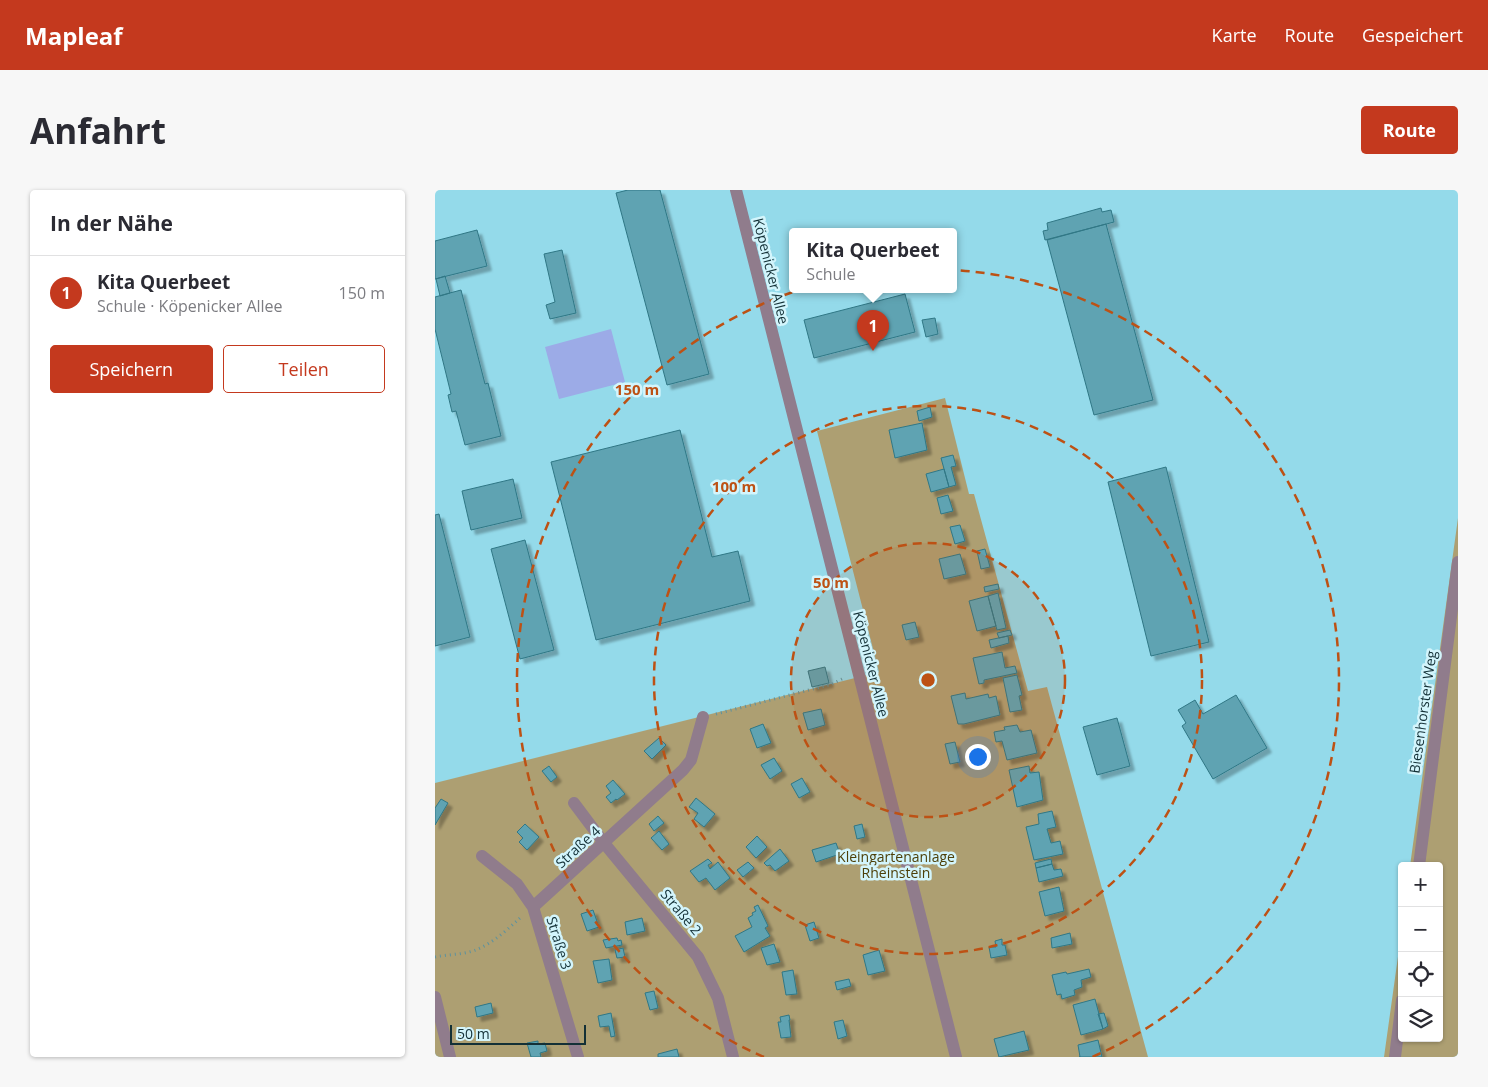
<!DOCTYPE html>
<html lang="de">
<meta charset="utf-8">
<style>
body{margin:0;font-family:"Open Sans",sans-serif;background:#f7f7f7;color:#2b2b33}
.controls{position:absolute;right:15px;bottom:15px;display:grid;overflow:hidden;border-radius:5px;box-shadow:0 1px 4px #0004}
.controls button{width:45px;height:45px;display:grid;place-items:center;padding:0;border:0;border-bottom:1px solid #e1e1e2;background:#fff;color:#2b2b33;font:25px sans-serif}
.scale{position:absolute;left:15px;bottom:12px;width:136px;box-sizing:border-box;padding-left:5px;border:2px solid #133036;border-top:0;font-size:14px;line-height:18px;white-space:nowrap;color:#133036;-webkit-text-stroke:4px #d3f5fc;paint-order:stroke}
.you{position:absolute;left:542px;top:566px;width:18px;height:18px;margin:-12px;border:4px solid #fff;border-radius:50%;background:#1a73e8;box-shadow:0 0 0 8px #1a73e833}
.badge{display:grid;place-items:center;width:32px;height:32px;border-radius:50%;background:#c4391e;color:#fff;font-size:16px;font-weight:700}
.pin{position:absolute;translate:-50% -41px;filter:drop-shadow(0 1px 2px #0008)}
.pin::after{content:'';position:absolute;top:26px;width:18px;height:15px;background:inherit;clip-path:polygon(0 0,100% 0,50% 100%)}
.popup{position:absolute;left:354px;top:38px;width:168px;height:65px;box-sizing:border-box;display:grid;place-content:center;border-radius:5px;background:#fff;filter:drop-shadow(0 1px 4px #0005);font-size:16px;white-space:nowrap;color:#7c7c81}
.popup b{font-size:19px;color:#2b2b33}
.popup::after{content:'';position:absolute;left:50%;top:100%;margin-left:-10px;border:10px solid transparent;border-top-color:#fff}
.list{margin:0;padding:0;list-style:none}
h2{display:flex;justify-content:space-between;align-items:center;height:65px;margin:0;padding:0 20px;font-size:21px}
h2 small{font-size:16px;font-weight:400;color:#7c7c81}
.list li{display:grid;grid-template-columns:32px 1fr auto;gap:15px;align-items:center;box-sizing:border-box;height:75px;padding:0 20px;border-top:1px solid #e1e1e2}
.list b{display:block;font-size:19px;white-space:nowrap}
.list p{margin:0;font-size:16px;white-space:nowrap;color:#7c7c81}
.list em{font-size:16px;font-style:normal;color:#7c7c81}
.actions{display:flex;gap:10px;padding:15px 20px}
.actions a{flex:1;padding:11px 0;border:1px solid #c4391e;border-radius:5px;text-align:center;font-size:18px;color:#c4391e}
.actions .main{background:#c4391e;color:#fff}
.icon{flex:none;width:28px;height:28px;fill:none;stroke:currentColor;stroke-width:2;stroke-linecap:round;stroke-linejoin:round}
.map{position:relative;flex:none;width:1023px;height:867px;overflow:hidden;border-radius:5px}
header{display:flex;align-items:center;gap:30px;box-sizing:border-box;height:70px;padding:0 25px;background:#c4391e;color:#fff}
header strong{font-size:24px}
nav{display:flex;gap:28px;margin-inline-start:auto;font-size:18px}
.intro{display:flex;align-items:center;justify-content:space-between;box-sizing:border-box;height:120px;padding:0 30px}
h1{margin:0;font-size:35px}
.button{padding:12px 22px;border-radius:5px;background:#c4391e;color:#fff;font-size:18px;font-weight:700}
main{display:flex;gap:30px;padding:0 30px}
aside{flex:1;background:#fff;border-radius:5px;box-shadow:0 1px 4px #0004}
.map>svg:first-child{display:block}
.green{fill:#ad9f72}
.water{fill:#9cabe7}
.building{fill:#5ea3b2;stroke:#307785;filter:url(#shadow)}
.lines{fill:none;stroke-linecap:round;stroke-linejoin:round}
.path{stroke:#5d929e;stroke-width:3;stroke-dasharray:1 4;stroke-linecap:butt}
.minor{stroke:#907c8c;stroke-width:12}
.ring{fill:none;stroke:#bd5114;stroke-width:2.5;stroke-dasharray:9 6}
.labels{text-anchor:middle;stroke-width:5;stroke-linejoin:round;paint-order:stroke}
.street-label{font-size:14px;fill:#133036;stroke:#d3f5fc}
.park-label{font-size:14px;fill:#4d3f08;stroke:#d3f5fc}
.centre{fill:#bd5114;stroke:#d3f5fc;stroke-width:2.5}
.ring-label{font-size:15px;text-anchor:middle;font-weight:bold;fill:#bd5114;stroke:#d3f5fc;stroke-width:5;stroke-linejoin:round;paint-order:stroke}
</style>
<header>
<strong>Mapleaf</strong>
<nav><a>Karte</a><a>Route</a><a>Gespeichert</a></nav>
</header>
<div class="intro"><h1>Anfahrt</h1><a class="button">Route</a></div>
<main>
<aside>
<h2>In der Nähe<small></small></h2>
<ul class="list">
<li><span class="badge">1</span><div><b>Kita Querbeet</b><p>Schule · Köpenicker Allee</p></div><em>150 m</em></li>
</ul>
<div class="actions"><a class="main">Speichern</a><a>Teilen</a></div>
</aside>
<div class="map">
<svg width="1023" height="867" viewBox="0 0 1023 867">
<defs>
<filter id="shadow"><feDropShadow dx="4.5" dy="4.5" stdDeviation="1" flood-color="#0004"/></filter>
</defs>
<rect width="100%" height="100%" fill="#94daea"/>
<path class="green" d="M510,208L534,304H539L593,501L612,497L713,867H0V593L444,482L382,241Z
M1023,328V867H949L967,738V848H1004V676H975Z"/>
<path class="water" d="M176,139L190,192L124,209L110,157Z"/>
<path class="building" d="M193,0H225L274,184L232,195L181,3Z
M666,18L667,22L676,20L679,32L610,50L608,41L613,40L612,33Z
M671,34L718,210L659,225L612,50Z
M42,40L52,76L0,89V51Z
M127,60L141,123L115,129L111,115L120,112L109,64Z
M10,86L15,103L5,106L1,89Z
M26,100L50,194L53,193L66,246L30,255L21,221L17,222L13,205L16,204L0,139V107Z
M470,104L480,142L379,168L369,130Z
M500,128L503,144L491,147L487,130Z
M495,217L497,227L484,231L482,221Z
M487,233L492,260L460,268L454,240Z
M245,240L277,367L303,361L315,411L161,450L116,272Z
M518,265L521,276L516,277L521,295L514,297L506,268Z
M731,277L774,452L716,466L673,292Z
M509,279L514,297L496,302L491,284Z
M78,289L87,328L36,340L27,301Z
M513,305L518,321L506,324L502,308Z
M4,324L35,447L0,456V325Z
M525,335L530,351L520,354L515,337Z
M90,350L119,460L85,469L56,359Z
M550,359L555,377L546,379L542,361Z
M525,364L531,384L509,389L504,369Z
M563,394L564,399L550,402L549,397Z
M563,403L571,438L562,440L553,406Z
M553,406L561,436L542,441L534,411Z
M480,432L484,447L471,450L467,435Z
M575,440L577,445L564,448L562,443Z
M573,446L574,453L556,458L554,450Z
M567,462L570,478L580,476L582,483L549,490V493L544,494L538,468Z
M390,477L394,493L377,497L373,481Z
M582,485L587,505L584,506L587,520L575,522L568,488Z
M530,503L531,509L553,504L554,508L561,506L565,525L529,534H523L516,506Z
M801,505L832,558L778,589L747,536L751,533L743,520L760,510L768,524Z
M386,519L390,535L373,540L368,523Z
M682,528L695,576L662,585L648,537Z
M328,534L336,553L322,558L315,539Z
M582,535L585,542L596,540L602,563L572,570L567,551L561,552L559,542L570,540L569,537Z
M224,548L231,555L217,569L209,561Z
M520,552L525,572L515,574L510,554Z
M339,568L347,581L335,589L326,575Z
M114,576L122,587L116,592L107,581Z
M594,576L595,583L604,582L608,610L582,617L574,580Z
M367,588L375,602L364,608L356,594Z
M178,590L190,604L182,610L181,609L176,613L171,607L176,603L171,596Z
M261,608L280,624L269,637L259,629L263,623L254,617Z
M6,609L13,613L0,635V618Z
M617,621L621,637L612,639L616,653L625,651L628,664L599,670L591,637L604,634L603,624Z
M223,626L229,633L219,641L214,634Z
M90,634L104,647L92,660L84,652L88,648L82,642Z
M427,634L430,647L422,649L419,636Z
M224,641L234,654L227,660L216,648Z
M322,646L332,657L321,668L311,657Z
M401,653L405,664L381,672L377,660Z
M345,659L354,671L340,681L335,675L332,676L329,673Z
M273,669L277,673L273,675L275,679L283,672L295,688L280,700L271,688L264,692L255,681Z
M616,669L617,674L601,678L600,673Z
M313,672L319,678L308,687L302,680Z
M617,674L619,680L626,679L628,686L604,692L601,678Z
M624,697L629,721L610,726L604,702Z
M323,715L333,736L330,738L335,746L309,762L300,746L317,737L313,728L318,725L317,723L321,721L319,717Z
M158,720L164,737L152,741L146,724Z
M207,728L210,741L192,745L190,732Z
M379,732L384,748L375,751L370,735Z
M635,743L637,754L617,758L616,748Z
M182,748L183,751L186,750L187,755L171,758L168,750Z
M567,749V755H570L572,765L556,768L554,757H561L560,751Z
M339,754L345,772L332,775L326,758Z
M188,758L190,767L182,768L180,760Z
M444,760L450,781L433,785L428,765Z
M174,769L177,790L163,793L158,771Z
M654,779L656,787L646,790L647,797L639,800L640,805L627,809L626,804L622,805L617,785L631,782L632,784Z
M358,780L362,804L351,805L347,782Z
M414,789L416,796L402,800L400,792Z
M219,801L223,818L215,820L210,803Z
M660,809L668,839L646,845L638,815Z
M56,813L58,823L42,827L40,817Z
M176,823L180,846L176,847L174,836L165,837L163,826Z
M669,823L673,836L668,839L663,824Z
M354,825L355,830H354L356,847L346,848L343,832H346L345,827Z
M408,830L412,846L403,849L399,832Z
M589,841L594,860L564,867L559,849Z
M663,850L667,867H644H645L643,855Z
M103,851V854L110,853L112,861L105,863L106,867H96L92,853Z
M242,859L244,867H223V864Z"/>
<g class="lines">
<path class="path" d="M281,524L397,494L409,488
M0,767C14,764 30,765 43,759C59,752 73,739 85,728"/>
<path class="minor" d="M301,0L521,867
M139,613L169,653L263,767L283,808L298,867
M47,666L82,694L98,717L143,867
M984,676L1023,372
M98,717L248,580L256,570L268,527
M0,807L15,867
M960,867L967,810"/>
</g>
<circle cx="493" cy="490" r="137" fill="#bd5114" fill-opacity=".12"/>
<g class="ring">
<circle cx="493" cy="490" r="137"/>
<circle cx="493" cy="490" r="274"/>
<path d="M329 867A411 411 0 1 1 657 867"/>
</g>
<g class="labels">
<g class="street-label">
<text transform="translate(336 81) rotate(76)" y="5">Köpenicker Allee</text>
<text transform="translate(436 474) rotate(76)" y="5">Köpenicker Allee</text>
<text transform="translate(988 522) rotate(-82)" y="5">Biesenhorster Weg</text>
<text transform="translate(143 657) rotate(-42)" y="5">Straße 4</text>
<text transform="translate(246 722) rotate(50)" y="5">Straße 2</text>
<text transform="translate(124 753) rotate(73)" y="5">Straße 3</text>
</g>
<g class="park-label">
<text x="461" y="672">Kleingartenanlage<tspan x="461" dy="16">Rheinstein</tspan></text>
</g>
</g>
<circle cx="493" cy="490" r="8" class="centre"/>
<g class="ring-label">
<text x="202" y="205">150 m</text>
<text x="299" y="302">100 m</text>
<text x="396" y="398">50 m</text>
</g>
</svg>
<div class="controls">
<button>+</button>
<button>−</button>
<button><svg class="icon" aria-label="locate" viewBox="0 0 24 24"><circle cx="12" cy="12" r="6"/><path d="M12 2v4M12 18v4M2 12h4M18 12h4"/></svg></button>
<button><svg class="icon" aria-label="layers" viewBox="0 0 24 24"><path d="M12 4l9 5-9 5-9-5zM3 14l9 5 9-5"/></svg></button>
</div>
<div class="scale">50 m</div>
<div class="you"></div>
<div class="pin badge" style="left:438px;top:161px">1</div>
<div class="popup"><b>Kita Querbeet</b>Schule</div>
</div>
</main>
